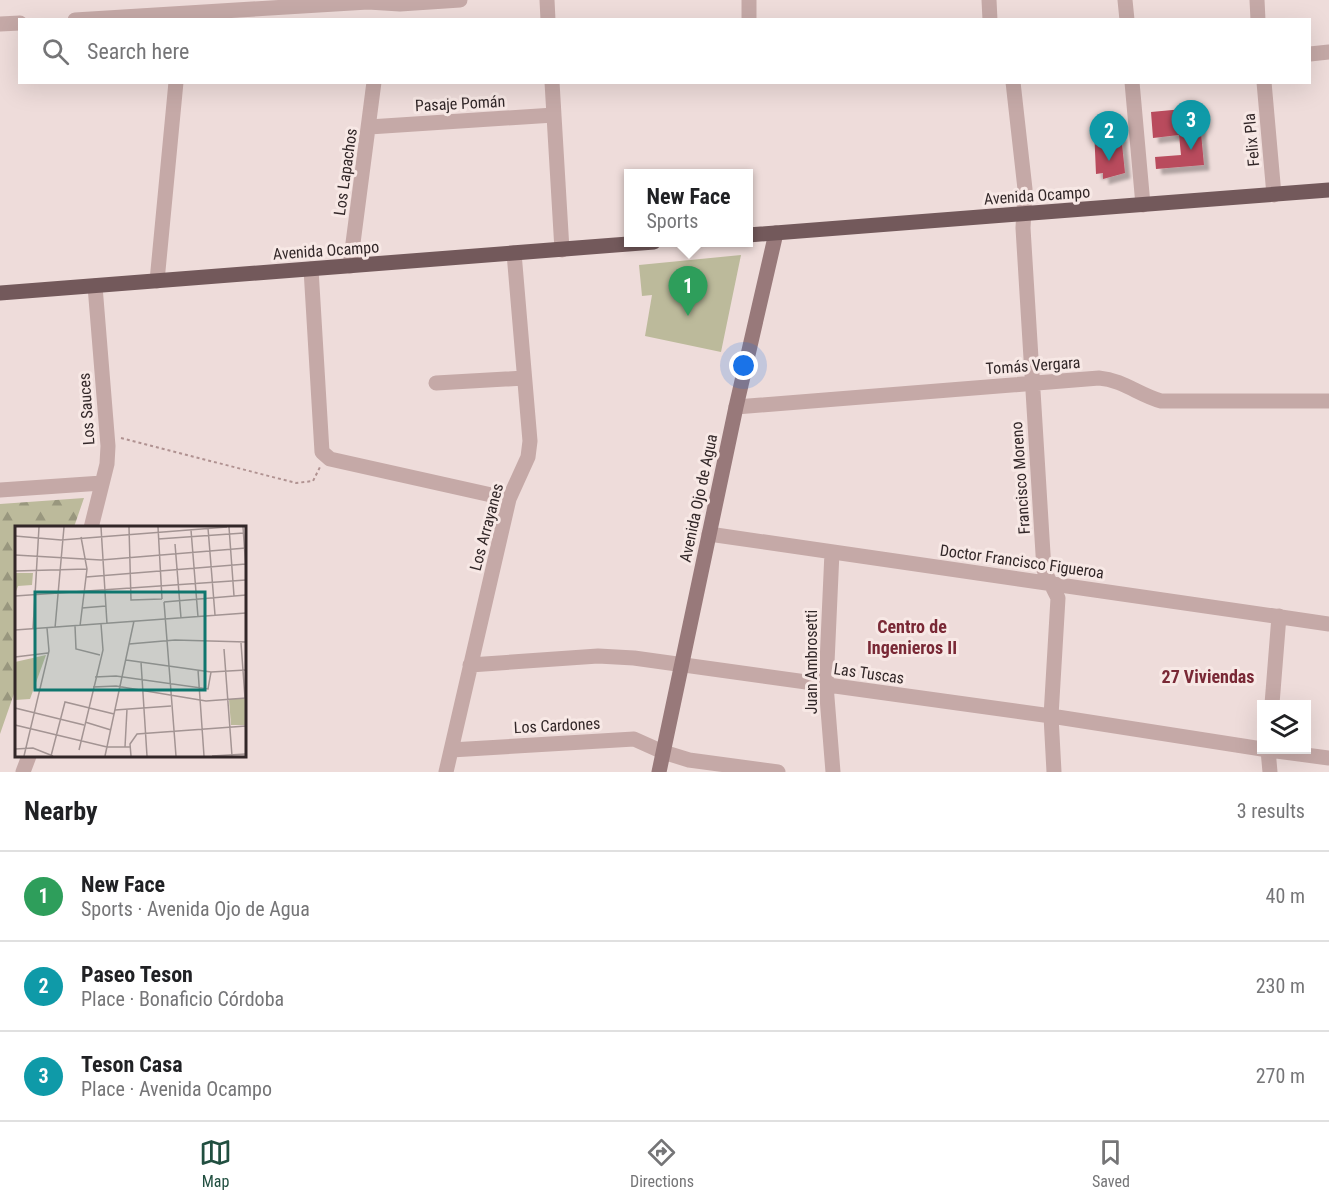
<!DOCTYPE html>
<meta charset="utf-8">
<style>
body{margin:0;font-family:"Roboto Condensed",sans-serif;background:#f6f6f6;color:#202124}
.controls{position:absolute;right:18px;bottom:18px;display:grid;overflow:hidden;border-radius:0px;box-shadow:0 6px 24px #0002}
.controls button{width:54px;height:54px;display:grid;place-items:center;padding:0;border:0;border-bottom:2px solid #e0e0e0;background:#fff;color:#202124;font:30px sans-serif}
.you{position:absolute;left:744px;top:366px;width:21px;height:21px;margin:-15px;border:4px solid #fff;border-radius:50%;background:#1a73e8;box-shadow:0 0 0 9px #1a73e833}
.badge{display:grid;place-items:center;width:39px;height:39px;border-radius:50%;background:#214f40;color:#fff;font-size:20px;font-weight:700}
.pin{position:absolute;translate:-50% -50px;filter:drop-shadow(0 2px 3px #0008)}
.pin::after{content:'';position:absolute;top:32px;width:21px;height:18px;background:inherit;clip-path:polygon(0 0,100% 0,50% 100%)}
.popup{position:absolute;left:624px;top:169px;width:129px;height:78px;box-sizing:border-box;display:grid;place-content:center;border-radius:0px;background:#fff;filter:drop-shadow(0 2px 4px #0005);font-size:20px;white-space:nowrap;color:#757577}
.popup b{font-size:22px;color:#202124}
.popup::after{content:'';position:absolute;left:50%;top:100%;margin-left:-12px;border:12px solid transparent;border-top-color:#fff}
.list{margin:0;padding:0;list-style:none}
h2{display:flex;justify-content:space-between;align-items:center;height:78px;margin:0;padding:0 24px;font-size:26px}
h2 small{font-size:20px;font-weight:400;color:#757577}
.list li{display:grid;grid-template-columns:39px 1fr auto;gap:18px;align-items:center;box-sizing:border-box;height:90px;padding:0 24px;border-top:2px solid #e0e0e0}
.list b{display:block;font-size:22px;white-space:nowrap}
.list p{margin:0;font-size:20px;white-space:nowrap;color:#757577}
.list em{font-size:20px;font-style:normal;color:#757577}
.icon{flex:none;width:33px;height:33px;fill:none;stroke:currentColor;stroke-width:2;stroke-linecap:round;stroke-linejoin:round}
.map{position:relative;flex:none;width:1329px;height:772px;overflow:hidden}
.search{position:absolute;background:#fff;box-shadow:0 6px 24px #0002;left:18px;right:18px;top:18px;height:66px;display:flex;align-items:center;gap:15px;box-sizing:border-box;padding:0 21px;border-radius:0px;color:#757577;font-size:22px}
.sheet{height:348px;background:#fff}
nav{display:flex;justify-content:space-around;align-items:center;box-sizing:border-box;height:84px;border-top:2px solid #e0e0e0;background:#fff;font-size:16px;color:#757577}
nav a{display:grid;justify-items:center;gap:3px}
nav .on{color:#214f40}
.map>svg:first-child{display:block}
.forest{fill:url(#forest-firs)}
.garden{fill:#bcba9b}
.building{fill:#b94c5d;filter:url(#shadow)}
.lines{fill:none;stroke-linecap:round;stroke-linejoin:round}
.path{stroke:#b09291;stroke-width:2;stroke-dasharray:3 3;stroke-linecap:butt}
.street{stroke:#c5a9a7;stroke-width:15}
.secondary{stroke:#98797a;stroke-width:15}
.primary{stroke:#73595b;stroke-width:15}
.labels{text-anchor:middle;stroke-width:6;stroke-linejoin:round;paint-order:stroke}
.street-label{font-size:16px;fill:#322728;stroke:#f7e8e5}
.neighbourhood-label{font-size:18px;font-weight:bold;fill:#792835;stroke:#f7e8e5}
.inset-road{fill:none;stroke:#a39493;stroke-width:1.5}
.view{fill:#0f766e;fill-opacity:0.15;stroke:#0f766e;stroke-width:3}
.inset-edge{fill:none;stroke:#322728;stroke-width:3}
</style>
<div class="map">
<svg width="1329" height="772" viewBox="0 0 1329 772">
<defs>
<pattern id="forest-firs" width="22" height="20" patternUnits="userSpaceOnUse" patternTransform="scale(1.5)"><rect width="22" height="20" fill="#bcba9b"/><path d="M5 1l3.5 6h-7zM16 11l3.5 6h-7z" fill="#99977e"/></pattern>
<filter id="shadow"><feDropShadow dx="5.5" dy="5.5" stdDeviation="1.5" flood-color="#0004"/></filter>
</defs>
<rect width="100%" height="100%" fill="#eedcda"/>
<path class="forest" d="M84,498L74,527L16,528V688L0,734V504Z"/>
<path class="garden" d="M741,255L721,352L645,336L652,295L642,296L639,265Z"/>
<path class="building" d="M1183,109L1185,123L1200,122L1204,165L1156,169L1155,157L1181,155L1179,135L1153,138L1151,112Z
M1116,127V135L1121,134L1125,173L1103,179V173L1096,174L1094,128Z"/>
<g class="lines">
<path class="path" d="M121,438L296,483L313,481L320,467"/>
<path class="street" d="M547,0L548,20
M749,0V20
M989,0L990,20
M1125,0L1127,20
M1257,0L1258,20
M75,20L368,2L400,4L460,0
M0,24L20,23
M1310,54L1329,52
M552,82L562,250
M1013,82L1025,189L1023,228L1044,570L1058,598L1051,716L1054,772
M1132,82L1143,205
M1264,82L1274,195
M369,127L554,115
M350,266L374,82
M311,269L322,452L330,459L509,499
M157,281L176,82
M436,383L524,378
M736,407L1099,378C1123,380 1139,395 1161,401H1329
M0,490L102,483
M91,528L107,464L108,446L95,286
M709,534L1329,624
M832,552L826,685L833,772
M470,665L598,656L634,658L1051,716L1262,749
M1272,704L1279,616
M451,750L634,739L663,752L689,760L778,772
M23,772L29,756
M446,772L509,499L528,457L530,441L514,253
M1270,772L1268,750L1329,758"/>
<path class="secondary" d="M659,772L736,407L776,233"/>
<path class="primary" d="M748,235L1329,190
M0,293L654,242"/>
</g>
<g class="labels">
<g class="street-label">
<text transform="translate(460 103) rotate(-3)" y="6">Pasaje Pomán</text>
<text transform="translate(1251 140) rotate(-95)" y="6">Felix Pla</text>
<text transform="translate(345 172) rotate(-82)" y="6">Los Lapachos</text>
<text transform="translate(1037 195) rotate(-4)" y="6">Avenida Ocampo</text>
<text transform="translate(326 250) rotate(-4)" y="6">Avenida Ocampo</text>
<text transform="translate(1033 365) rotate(-4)" y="6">Tomás Vergara</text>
<text transform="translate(86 409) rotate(-94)" y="6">Los Sauces</text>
<text transform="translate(1020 478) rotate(-94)" y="6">Francisco Moreno</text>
<text transform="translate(698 498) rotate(-78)" y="6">Avenida Ojo de Agua</text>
<text transform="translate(486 527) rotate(-75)" y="6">Los Arrayanes</text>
<text transform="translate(1022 561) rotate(8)" y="6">Doctor Francisco Figueroa</text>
<text transform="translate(811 662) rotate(-90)" y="6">Juan Ambrosetti</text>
<text transform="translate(869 673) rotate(8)" y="6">Las Tuscas</text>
<text transform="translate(557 725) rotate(-3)" y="6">Los Cardones</text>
</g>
<g class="neighbourhood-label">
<text x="912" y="633">Centro de<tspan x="912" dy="21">Ingenieros II</tspan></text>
<text x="1208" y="683">27 Viviendas</text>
</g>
</g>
<g transform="translate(15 526)">
<rect width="231" height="231" fill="#eedcda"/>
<path d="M0,47H18L17,59L3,60L0,68ZM31,129L15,173L0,174V136Z" fill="#bcba9b"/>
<path d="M231,172V199H216L214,173Z" fill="#bcba9b"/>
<path class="inset-road" d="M86,1L92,98M114,1L116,74L147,73M143,1L147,73M214,1L219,70M228,1L231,44M193,2L200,89M176,4L183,91M0,10L46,14L212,1M143,13L229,7M160,18L166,92M0,29L86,34L231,22M0,45L72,43M71,51L231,38M0,70L231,54M149,76L161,230M149,76L231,69M67,82L91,80M190,90V145M60,100L61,123L85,129M65,100L72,43L66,11M40,102L49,1M18,103L24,1M0,104L231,87M226,117L230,172M114,118L160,114L231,116M209,123L217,230M0,131L33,127M111,134L196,146L231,144M126,136L132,230M183,144L189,230M80,151L101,150L193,163L196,146M78,161L101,160L191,175L231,172M0,182L69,199M100,184L156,180M70,196L96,204M0,199L92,221H115M110,221L112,183M0,223L18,222L38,230M64,224L88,124L86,98M9,230L34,125L32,102M36,230L50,176L99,188M90,230L119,95M116,230L115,218L122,208L231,200M197,230L231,228"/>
<path class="view" d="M20,66H190V164H20Z"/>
<rect width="231" height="231" class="inset-edge"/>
</g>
</svg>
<div class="controls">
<button><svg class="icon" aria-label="layers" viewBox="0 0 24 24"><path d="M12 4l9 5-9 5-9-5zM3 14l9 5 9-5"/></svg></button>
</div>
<div class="you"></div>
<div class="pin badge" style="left:688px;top:316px;background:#2e9e5b">1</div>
<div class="popup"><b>New Face</b>Sports</div>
<div class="pin badge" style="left:1109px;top:161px;background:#0f9aa8">2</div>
<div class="pin badge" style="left:1191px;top:150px;background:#0f9aa8">3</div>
<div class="search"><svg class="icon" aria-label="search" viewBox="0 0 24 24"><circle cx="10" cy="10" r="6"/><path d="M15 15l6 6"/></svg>Search here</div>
</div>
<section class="sheet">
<h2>Nearby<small>3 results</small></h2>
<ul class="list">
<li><span class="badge" style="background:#2e9e5b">1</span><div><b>New Face</b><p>Sports · Avenida Ojo de Agua</p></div><em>40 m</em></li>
<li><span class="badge" style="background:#0f9aa8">2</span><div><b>Paseo Teson</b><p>Place · Bonaficio Córdoba</p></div><em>230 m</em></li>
<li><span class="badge" style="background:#0f9aa8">3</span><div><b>Teson Casa</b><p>Place · Avenida Ocampo</p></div><em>270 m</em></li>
</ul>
</section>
<nav>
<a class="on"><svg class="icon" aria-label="map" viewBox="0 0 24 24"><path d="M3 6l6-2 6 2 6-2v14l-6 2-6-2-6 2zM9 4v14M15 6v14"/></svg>Map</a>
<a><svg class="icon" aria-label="directions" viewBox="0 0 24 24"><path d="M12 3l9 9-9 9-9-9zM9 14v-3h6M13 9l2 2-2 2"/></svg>Directions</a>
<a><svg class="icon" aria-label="saved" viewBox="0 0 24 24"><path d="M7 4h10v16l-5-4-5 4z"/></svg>Saved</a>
</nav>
